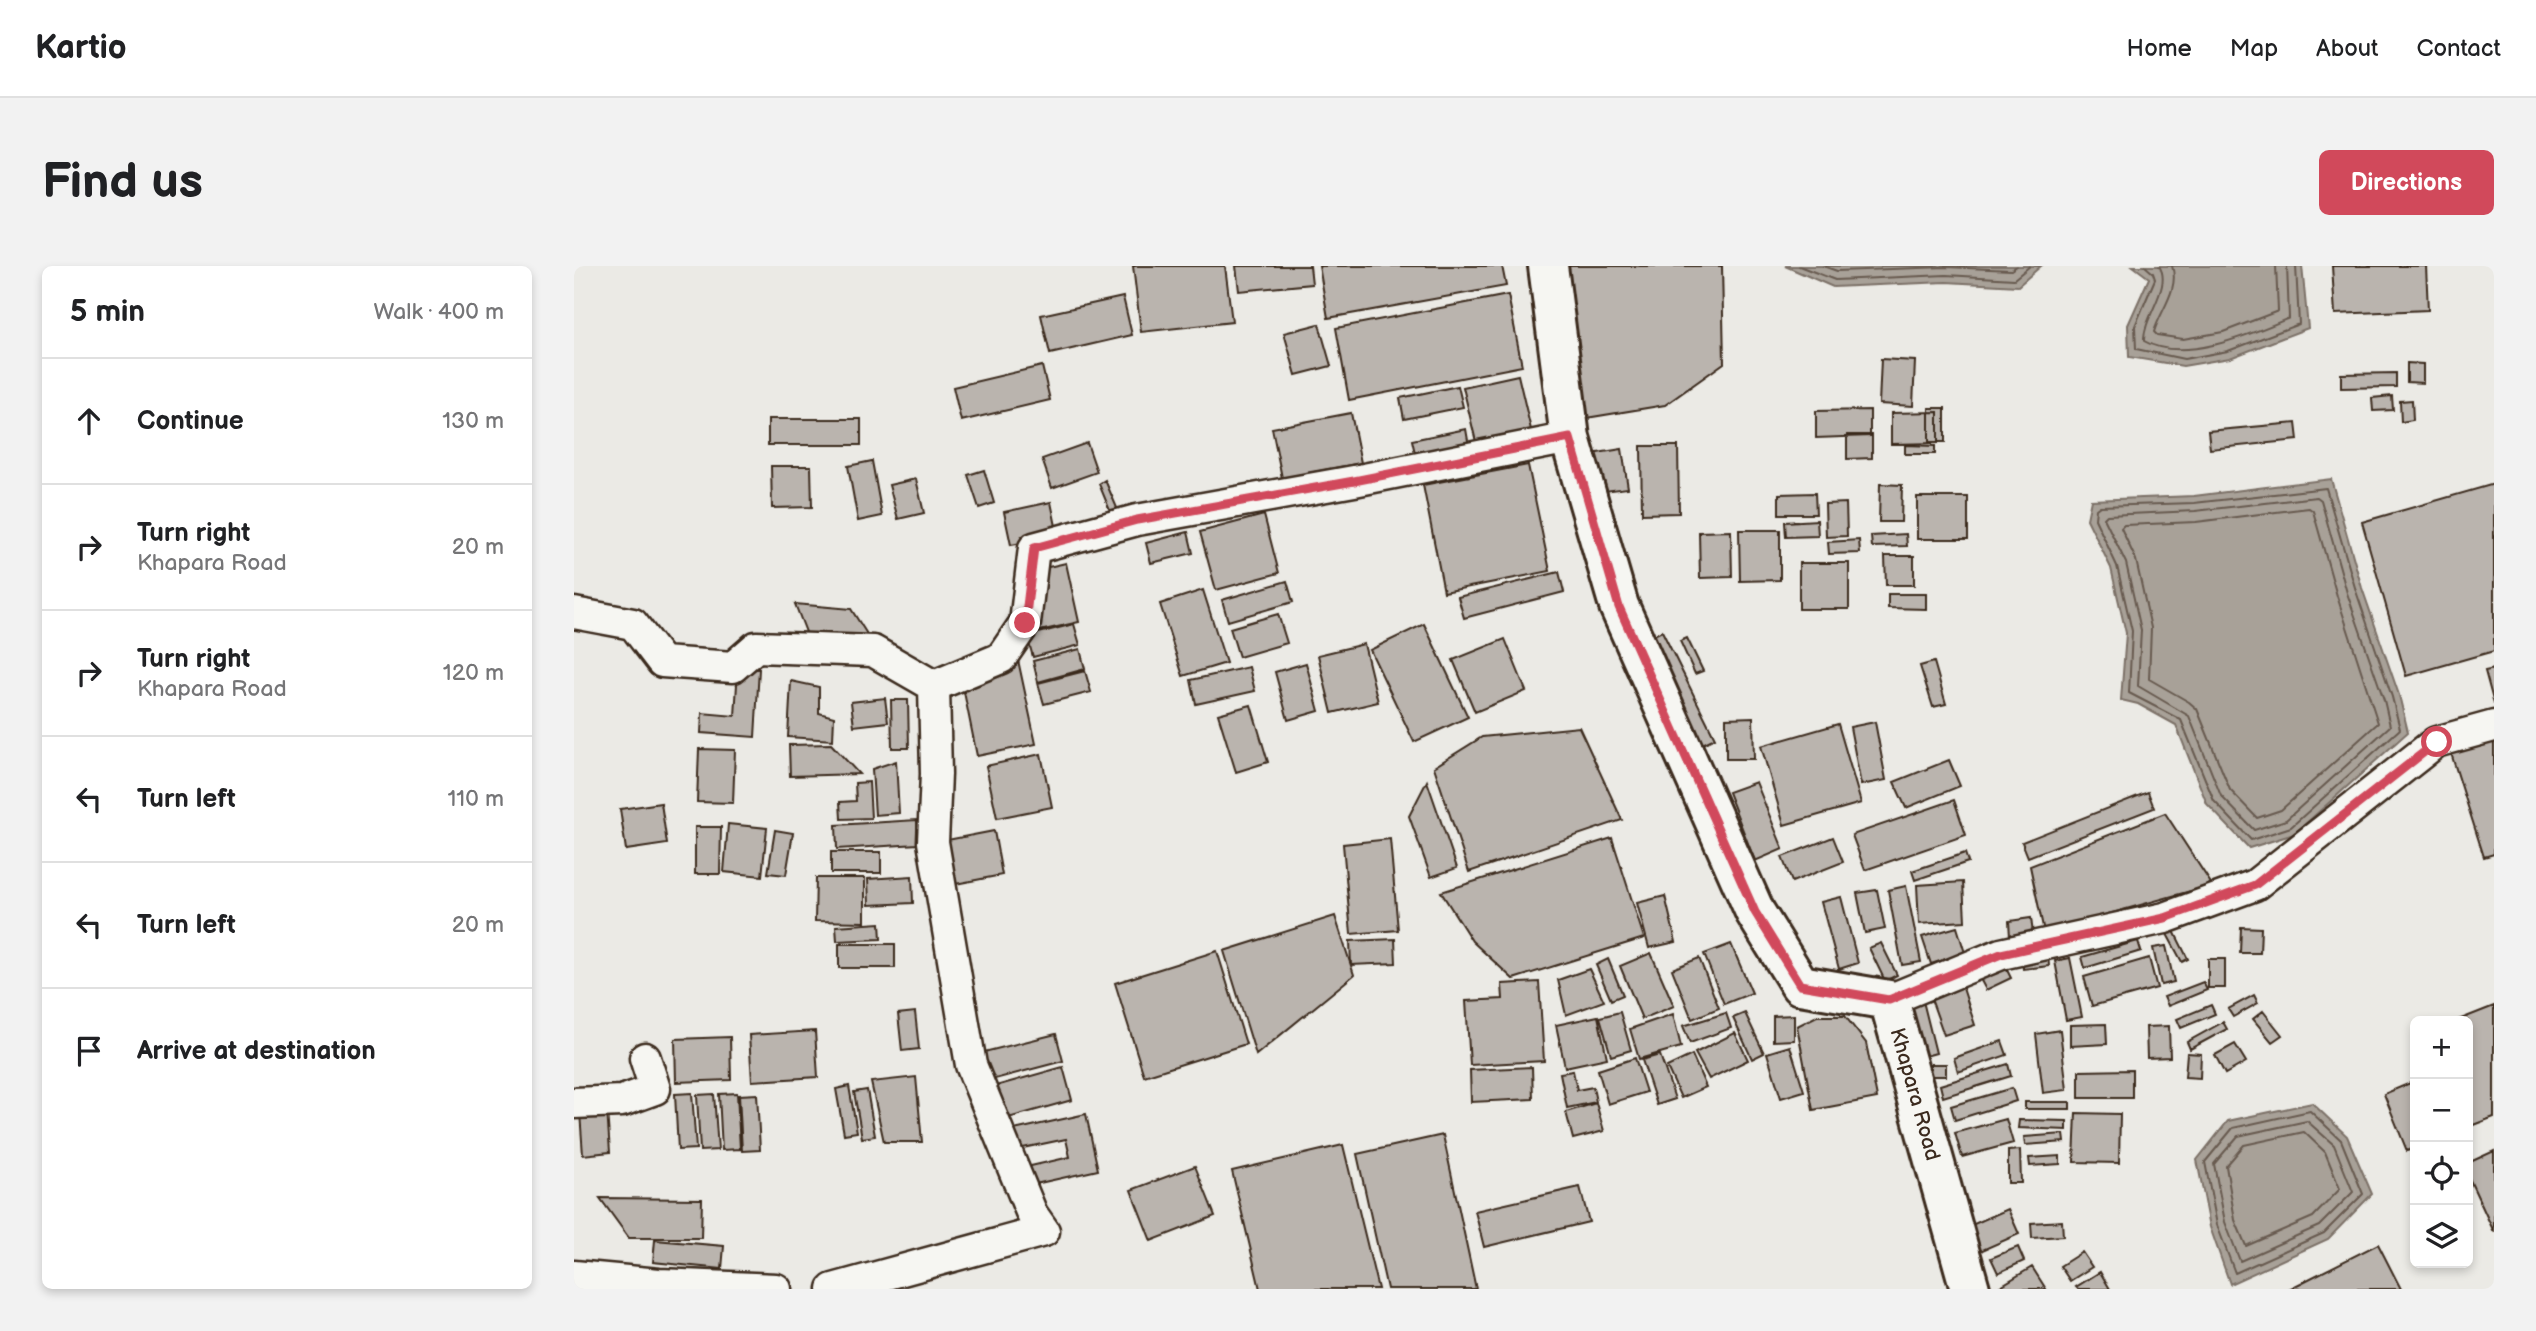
<!DOCTYPE html>
<meta charset="utf-8">
<style>
body{margin:0;font-family:"Balsamiq Sans",sans-serif;background:#f2f2f2;color:#202124}
.controls{position:absolute;right:21px;bottom:21px;display:grid;overflow:hidden;border-radius:10px;box-shadow:0 4px 10px #0003}
.controls button{width:63px;height:63px;display:grid;place-items:center;padding:0;border:0;border-bottom:2px solid #e0e0e0;background:#fff;color:#202124;font:35px sans-serif}
.stop{position:absolute;width:21px;height:21px;margin:-16px;border:5px solid #d1495b;border-radius:50%;background:#fff}
.stop.end{background:#d1495b;border-color:#fff;box-shadow:0 2px 7px #0008}
.list{margin:0;padding:0;list-style:none}
h2{display:flex;justify-content:space-between;align-items:center;height:91px;margin:0;padding:0 28px;font-size:30px}
h2 small{font-size:23px;font-weight:400;color:#757577}
.list li{display:grid;grid-template-columns:46px 1fr auto;gap:21px;align-items:center;box-sizing:border-box;height:126px;padding:0 28px;border-top:2px solid #e0e0e0}
.list b{display:block;font-size:26px;white-space:nowrap}
.list p{margin:0;font-size:23px;white-space:nowrap;color:#757577}
.list em{font-size:23px;font-style:normal;color:#757577}
.icon{flex:none;width:38px;height:38px;fill:none;stroke:currentColor;stroke-width:2;stroke-linecap:round;stroke-linejoin:round}
.map{position:relative;flex:none;width:1920px;height:1023px;overflow:hidden;border-radius:10px}
header{display:flex;align-items:center;gap:42px;box-sizing:border-box;height:98px;padding:0 35px;background:#fff;border-bottom:2px solid #e0e0e0}
header strong{font-size:33px}
nav{display:flex;gap:38px;margin-inline-start:auto;font-size:24px}
.intro{display:flex;align-items:center;justify-content:space-between;box-sizing:border-box;height:168px;padding:0 42px}
h1{margin:0;font-size:49px}
.button{padding:18px 32px;border-radius:10px;background:#d1495b;color:#fff;font-size:24px;font-weight:700}
main{display:flex;gap:42px;padding:0 42px}
aside{flex:1;background:#fff;border-radius:10px;box-shadow:0 4px 10px #0003}
.map>svg:first-child{display:block}
.water{fill:#a8a198;stroke:#7c7167;stroke-width:2}
.lines{fill:none;stroke-linecap:round;stroke-linejoin:round}
.shore{stroke:#675a4f;stroke-width:2}
.building{fill:#bab4ae;stroke:#3b2a1e;stroke-width:2}
.street-casing{stroke:#3b2a1e;stroke-width:35}
.secondary-casing{stroke:#3b2a1e;stroke-width:44}
.street{stroke:#f6f6f2;stroke-width:30}
.secondary{stroke:#f6f6f2;stroke-width:38}
.route{stroke:#d1495b;stroke-width:9}
.labels{text-anchor:middle;stroke-width:6;stroke-linejoin:round;paint-order:stroke}
.street-label{font-size:21px;fill:#3b2a1e;stroke:#f6f6f2}
</style>
<header>
<strong>Kartio</strong>
<nav><a>Home</a><a>Map</a><a>About</a><a>Contact</a></nav>
</header>
<div class="intro"><h1>Find us</h1><a class="button">Directions</a></div>
<main>
<aside>
<h2>5 min<small>Walk · 400 m</small></h2>
<ul class="list">
<li><svg class="icon" aria-label="ahead" viewBox="0 0 24 24"><path d="M12 20V5M6 11l6-6 6 6"/></svg><div><b>Continue</b></div><em>130 m</em></li>
<li><svg class="icon" aria-label="right" viewBox="0 0 24 24"><path d="M7 20v-9h11M14 6l5 5-5 5"/></svg><div><b>Turn right</b><p>Khapara Road</p></div><em>20 m</em></li>
<li><svg class="icon" aria-label="right" viewBox="0 0 24 24"><path d="M7 20v-9h11M14 6l5 5-5 5"/></svg><div><b>Turn right</b><p>Khapara Road</p></div><em>120 m</em></li>
<li><svg class="icon" aria-label="left" viewBox="0 0 24 24"><path d="M17 20v-9H6M10 6l-5 5 5 5"/></svg><div><b>Turn left</b></div><em>110 m</em></li>
<li><svg class="icon" aria-label="left" viewBox="0 0 24 24"><path d="M17 20v-9H6M10 6l-5 5 5 5"/></svg><div><b>Turn left</b></div><em>20 m</em></li>
<li><svg class="icon" aria-label="arrive" viewBox="0 0 24 24"><path d="M6 21V4h12l-3 4 3 4H6"/></svg><div><b>Arrive at destination</b></div></li>
</ul>
</aside>
<div class="map">
<svg width="1920" height="1023" viewBox="0 0 1920 1023">
<rect width="100%" height="100%" fill="#ebeae5"/>
<filter id="ink" filterUnits="userSpaceOnUse"><feTurbulence type="fractalNoise" baseFrequency=".0143" numOctaves="2"/><feDisplacementMap in="SourceGraphic" scale="14" xChannelSelector="R" yChannelSelector="G"/><feConvolveMatrix kernelMatrix="1 2 1 2 8 2 1 2 1" color-interpolation-filters="sRGB"/></filter>
<g filter="url(#ink)">
<path class="water" d="M1211,0H1467L1444,20L1372,16L1259,21Z
M1559,0H1728L1734,62L1656,92L1609,100L1555,91L1554,59L1575,12Z
M1757,213L1788,322L1825,429L1834,466L1720,568L1675,582L1633,538L1602,459L1564,438L1547,434L1552,367L1537,302L1513,253L1517,234L1620,230Z
M1738,837L1773,870L1798,928L1754,973L1656,1018L1636,961L1623,894L1654,855Z"/>
<g class="lines">
<path class="shore" d="M1225,0L1261,14L1372,9L1440,13L1456,0
M1249,0L1263,5L1372,1L1437,4L1443,0
M1571,0L1579,7L1581,13L1561,60L1562,83L1610,93L1654,85L1725,58L1722,0
M1585,0C1599,20 1569,51 1570,75C1609,98 1677,68 1715,52L1713,0
M1598,0C1606,23 1586,45 1580,66L1583,69L1609,73L1649,66L1704,45L1702,0
M1752,222L1782,325L1818,431L1826,463L1717,561L1677,574L1640,535L1607,454L1555,427L1558,365L1543,300L1521,253L1522,243L1526,240L1620,237Z
M1743,231L1747,234L1773,327L1810,434L1816,460L1712,554L1680,564L1647,530L1615,450L1564,420L1567,364L1552,297L1530,252L1533,249L1621,245Z
M1735,242L1739,245L1763,330L1804,457L1707,544L1683,552L1656,524L1623,443L1615,436L1575,413L1577,362L1562,294L1547,262L1550,259L1622,256Z
M1736,845L1767,874L1789,928L1750,967L1661,1007L1643,959L1631,896L1659,862Z
M1733,855L1760,879L1779,926L1745,960L1666,995L1651,956L1640,898L1664,870Z
M1730,866L1751,886L1766,923L1739,951L1672,980L1661,954L1652,900L1670,879Z"/>
</g>
<path class="building" d="M559,0H651L658,56L567,66Z
M662,0H736L738,18L665,25Z
M745,0H928L932,20L754,52Z
M987,0H1148L1150,97L1091,139L1000,154Z
M1758,0H1852L1854,44L1761,48Z
M934,29L948,100L775,134L762,62Z
M549,31L558,69L476,88L467,49Z
M745,58L757,100L722,109L710,67Z
M1307,93L1341,95L1339,140L1305,138Z
M1833,97L1849,98V117L1833,116Z
M468,100L476,134L387,155L379,121Z
M1822,107V121L1767,122V108Z
M944,109L958,168L903,180L889,121Z
M884,120L889,141L830,153L826,132Z
M1818,130L1819,144L1799,145L1798,132Z
M1838,134L1839,154L1827,156L1826,135Z
M1355,142H1371V176H1355Z
M1296,144V170L1242,172V145Z
M1364,146V177L1317,178V147Z
M777,147L787,197L708,212L698,162Z
M194,153H287V179H194Z
M1722,157L1724,174L1636,183L1634,165Z
M892,163L896,186L843,196L838,174Z
M1273,169H1298V192L1273,193Z
M513,177L523,206L478,222L468,193Z
M1331,179L1361,180V188H1331Z
M1067,180H1104L1105,247L1068,248Z
M1048,183L1054,222L1023,226L1017,188Z
M298,195L308,250L284,255L274,200Z
M954,199L976,305L870,326L849,219Z
M197,200H237L238,241L198,242Z
M410,204L420,237L405,242L394,209Z
M342,213L350,247L324,253L315,219Z
M531,214L546,249L539,252L525,218Z
M1306,218L1328,219L1327,256H1305Z
M1920,218V385L1832,410L1788,256Z
M1241,227L1242,248H1205V228Z
M1343,231H1394V273H1343Z
M477,236L484,270L437,279L430,246Z
M1272,237L1273,270L1252,271L1251,238Z
M690,249L705,307L642,324L626,266Z
M1243,254L1244,270L1212,271L1211,256Z
M1165,264H1206V314L1166,315Z
M1157,265L1158,311L1126,312L1125,266Z
M614,266L619,287L577,297L572,277Z
M1332,268L1333,280L1298,281L1297,270Z
M1285,274L1286,287L1255,288L1254,276Z
M1311,290H1340V319H1312Z
M492,297L505,356L457,367L461,304Z
M1225,297H1275V343H1225Z
M985,306L990,326L890,352L884,331Z
M713,315L719,336L654,355L648,334Z
M629,324L652,397L609,410L586,338Z
M1314,328H1352V343L1314,342Z
M221,338L277,343L298,376L237,379Z
M704,348L713,377L665,391L656,362Z
M500,358L506,379L459,391L453,370Z
M850,358L894,451L840,476L796,384Z
M1088,365L1141,472L1122,481L1070,374Z
M1113,372L1129,405L1121,408L1106,375Z
M931,373L952,425L901,446L879,394Z
M790,378L804,436L758,447L744,389Z
M506,383L511,403L464,416L459,395Z
M444,394L462,478L403,490L389,421L411,416L422,399Z
M1360,396L1372,438L1359,441L1346,400Z
M732,397L745,445L714,454L701,406Z
M675,401L681,425L622,438L617,414Z
M164,402L185,403L181,471L127,467L128,447L161,450Z
M1920,403V438L1911,405Z
M511,405L517,426L470,438L464,417Z
M217,415L245,421V447L260,451L259,474L214,471Z
M311,432L314,456L280,460L277,436Z
M317,434H334L335,482H318Z
M677,439L694,496L662,506L644,448Z
M1179,451L1180,493H1152V452Z
M1301,456L1312,514L1287,519L1276,461Z
M1264,458L1287,537L1210,559L1187,480Z
M1005,461L1048,554L895,606L860,501L908,471Z
M1920,470V588L1910,591L1876,484Z
M257,478L285,508L216,510L215,479Z
M125,483L161,484L159,537L123,536Z
M467,488L478,541L423,552L412,500Z
M1375,494L1386,520L1332,542L1320,516Z
M322,495L325,547L301,549L298,503Z
M853,515L883,602L857,611L835,550Z
M295,516L297,552L267,553L266,536L282,535L281,517Z
M1182,516L1209,583L1181,595L1154,526Z
M1574,526L1580,542L1454,591L1448,576Z
M1380,534L1392,569L1291,604L1278,569Z
M87,537L93,578L52,584L46,543Z
M1591,547L1638,619L1470,666L1456,600Z
M343,554L344,578L263,583L262,559Z
M154,558L193,562L188,610L150,606Z
M121,561H147L146,608H121Z
M201,564L219,567L212,609L194,607Z
M420,565L428,609L371,620L363,576Z
M1259,571L1269,596L1218,616L1208,591Z
M1038,572L1070,672L939,713L898,675L867,626Z
M816,573L824,664L777,668L769,578Z
M257,586H307V607H257Z
M1391,587L1394,596L1341,614L1338,605Z
M338,610L339,637L295,639L294,613Z
M242,612H291V656L241,655Z
M1389,616L1391,655L1345,658L1343,619Z
M1332,620L1347,696L1328,699L1314,624Z
M1303,624L1311,663L1291,667L1283,627Z
M1091,630L1102,676L1075,682L1063,637Z
M1267,631L1284,697L1265,703L1247,636Z
M761,650L780,709L682,789L650,685Z
M1457,652L1459,668L1436,671L1435,655Z
M306,657L307,673L263,675L262,660Z
M1383,661L1391,687L1357,698L1348,671Z
M1667,661L1687,662L1686,687H1666Z
M1600,665L1614,693L1608,696L1593,668Z
M821,673L822,697L777,699L776,675Z
M1564,675L1567,685L1511,702L1508,691Z
M1307,677L1323,709L1311,715L1295,682Z
M265,678H321V702H265Z
M1157,678L1178,727L1150,738L1130,688Z
M1592,680L1600,716L1587,719L1579,682Z
M643,685L672,778L570,810L541,717Z
M1077,687L1100,740L1068,753L1046,700Z
M1474,689L1475,700L1449,703L1448,692Z
M1125,692L1145,742L1118,753L1098,703Z
M1496,692L1508,751L1492,754L1481,695Z
M1575,692L1583,722L1518,740L1510,711Z
M1034,693L1049,729L1037,734L1022,699Z
M1634,693H1651V722H1634Z
M1430,698L1437,712L1412,724L1405,711Z
M1015,703L1030,735L992,749L984,714Z
M965,716L970,795L896,799L892,735L929,733L928,718Z
M1387,716L1401,759L1370,769L1355,727Z
M1629,716L1633,724L1594,740L1590,731Z
M1680,729L1684,737L1659,751L1654,743Z
M1348,731L1362,787L1344,792L1330,736Z
M1637,739L1641,748L1607,762L1603,753Z
M1920,740V851L1894,861V755H1882Z
M1689,745L1708,769L1698,776L1679,753Z
M341,746L345,783L328,785L324,748Z
M1046,746L1057,784L1037,790L1026,751Z
M1152,747L1157,762L1116,777L1109,760Z
M1171,747L1190,787L1178,793L1159,752Z
M1099,748L1107,781L1065,793L1056,763Z
M1220,749V774L1199,775V750Z
M1024,750L1033,792L991,801L982,759Z
M1243,750H1271L1292,777L1303,832L1239,844L1223,760Z
M1649,756L1653,763L1616,783L1613,776Z
M1532,758L1533,778L1496,780V759Z
M1595,760L1596,791L1573,792L1572,761Z
M1486,764L1493,824L1469,827L1462,768Z
M241,765L244,811L178,815L175,769Z
M1161,767L1174,794L1135,813L1121,787Z
M482,768L489,795L398,819V789Z
M156,771L157,814L102,816L101,773Z
M1428,775L1433,789L1384,806L1380,792Z
M1661,778L1672,796L1651,808L1641,789Z
M1216,780L1230,825L1207,832L1193,787Z
M1613,787L1627,788L1626,812L1611,811Z
M1086,789L1101,833L1083,839L1068,794Z
M1118,789L1132,821L1107,832L1093,801Z
M1061,792L1072,826L1034,838L1024,804Z
M1356,798H1372V810H1356Z
M1434,798L1437,810L1369,831L1366,819Z
M489,801L498,834L413,858L404,825Z
M958,801L959,833L897,836L896,804Z
M1558,804V832H1505V805Z
M999,805L1003,824L1019,821L1022,836L993,842L986,807Z
M342,811L348,876H310L297,816Z
M1841,815V882L1833,885L1810,828Z
M275,820L283,866L270,868L262,823Z
M1438,822L1442,835L1381,854L1377,840Z
M293,824L301,870L288,872L280,826Z
M118,827L122,883L104,884L101,828Z
M163,827L166,883L148,884L145,828Z
M140,828L144,884L126,885L123,829Z
M183,828L186,884L168,885L165,829Z
M1451,836H1496V843H1451Z
M1022,837L1030,865L999,873L992,846Z
M33,844L36,886L9,889L6,846Z
M1502,847L1546,848L1545,897L1500,896Z
M512,848L524,904L452,920L448,902L496,891L492,873L444,883L440,864Z
M1432,853L1439,877L1388,891L1381,867Z
M1445,854L1493,855V864L1444,862Z
M1490,868L1491,876L1451,879L1450,871Z
M869,869L902,1023H813L783,888Z
M769,879L804,1023H686L658,905Z
M1446,884L1447,917H1434V885Z
M1920,885V966L1894,910V897Z
M1486,890V898L1456,900L1455,892Z
M621,900L641,950L577,975L557,924Z
M1006,921L1015,956L910,981L901,945Z
M26,932L128,933L127,972H55Z
M1434,943L1445,968L1404,986L1393,961Z
M1488,955L1489,970L1458,972L1457,957Z
M81,974L150,980L148,1003L79,996Z
M1804,978L1827,1023H1715Z
M1444,981L1450,995L1424,1007L1417,992Z
M1508,986L1518,1001L1496,1015L1486,1000Z
M1458,1001L1472,1023H1427L1425,1021Z
M1526,1006L1536,1023H1504L1502,1021Z"/>
<g class="lines">
<defs>
<path id="street" d="M0,347L59,358L88,396L159,401L182,381L299,385L360,420
M1315,734L1427,688L1591,652L1681,619L1862,476L1920,460
M0,837L48,835L81,823L71,792
M0,1010L85,1018L202,1023
M259,1023L470,965L458,948L397,799L359,576L362,508L360,420L427,392L451,357L460,282L563,254L780,215L996,172"/>
<g id="secondary">
<path id="s1" d="M974,0L996,172L1045,340L1181,646L1226,719L1315,734L1396,1023"/>
</g>
</defs>
<use href="#street" class="street-casing"/>
<use href="#secondary" class="secondary-casing"/>
<use href="#street" class="street"/>
<use href="#secondary" class="secondary"/>
</g>
</g>
<g class="lines" filter="url(#ink)">
<path class="route" d="M451,357L460,282L563,254L780,215L996,172L1045,341L1181,646L1226,719L1315,734L1427,688L1591,652L1681,619L1863,476"/>
</g>
<g class="labels">
<g class="street-label">
<text dy="7" stroke="none"><textPath href="#s1" startOffset="957">Khapara Road</textPath></text>
</g>
</g>
</svg>
<div class="controls">
<button>+</button>
<button>−</button>
<button><svg class="icon" aria-label="locate" viewBox="0 0 24 24"><circle cx="12" cy="12" r="6"/><path d="M12 2v4M12 18v4M2 12h4M18 12h4"/></svg></button>
<button><svg class="icon" aria-label="layers" viewBox="0 0 24 24"><path d="M12 4l9 5-9 5-9-5zM3 14l9 5 9-5"/></svg></button>
</div>
<div class="stop" style="left:1863px;top:476px"></div>
<div class="stop end" style="left:451px;top:357px"></div>
</div>
</main>
